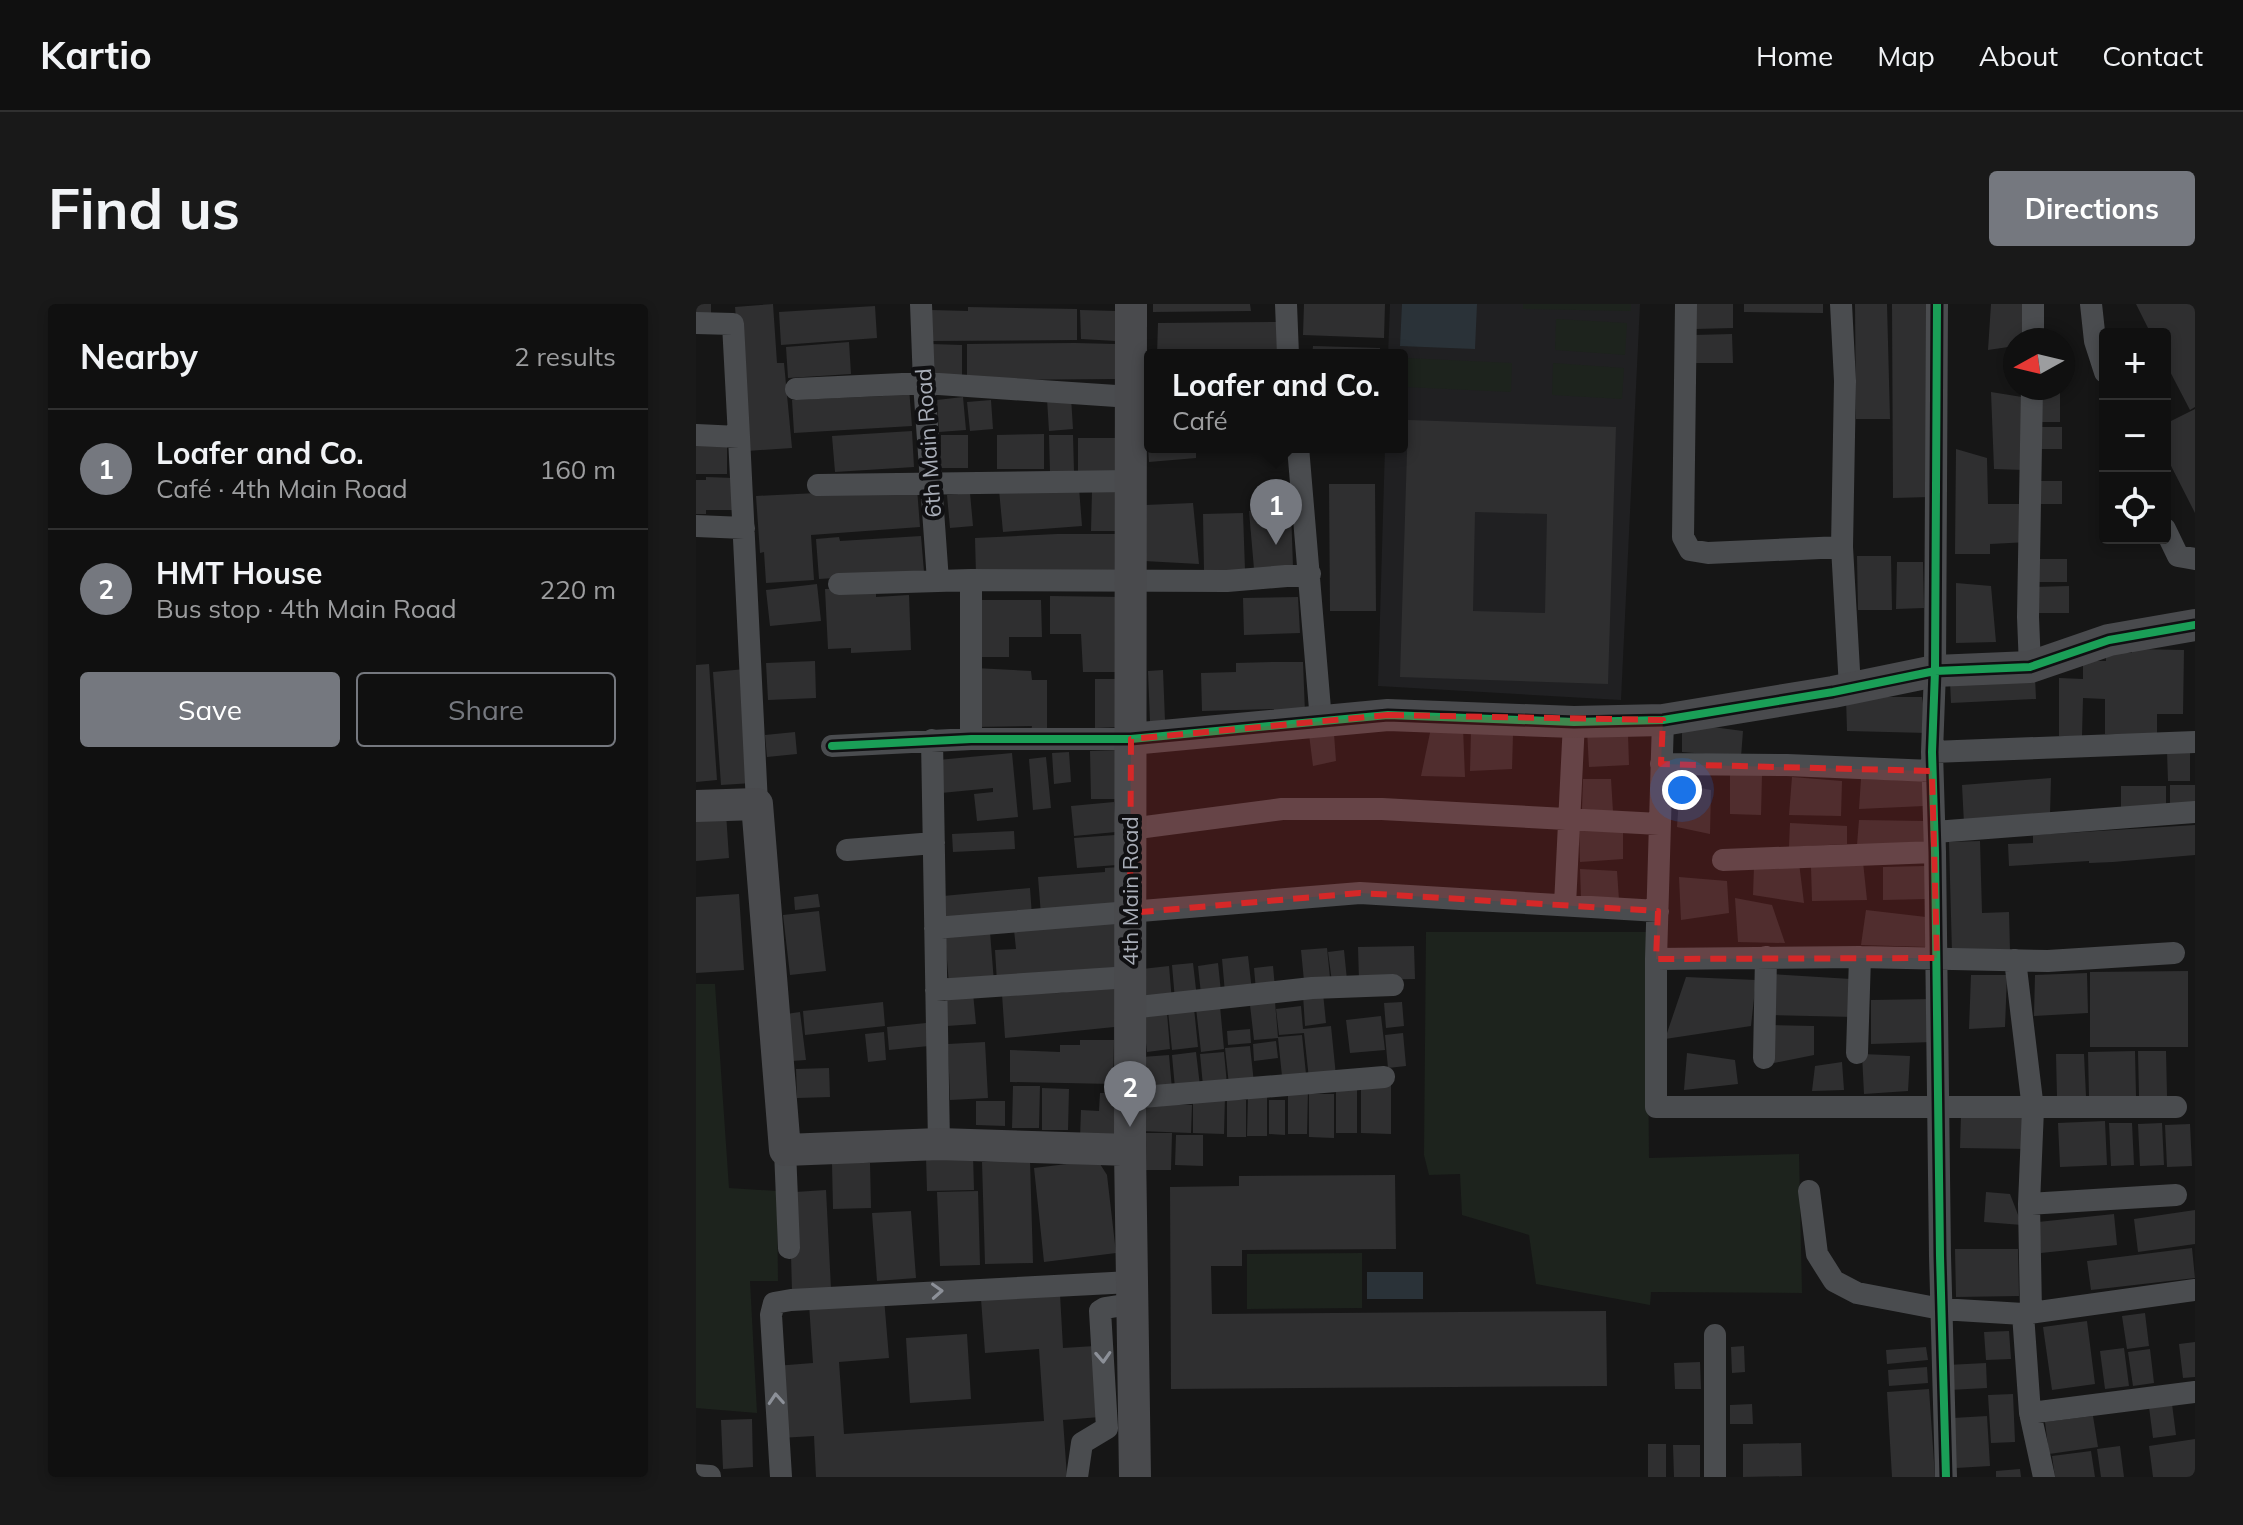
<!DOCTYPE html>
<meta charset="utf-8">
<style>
body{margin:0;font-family:Mulish,sans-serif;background:#191919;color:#f1f3f6}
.controls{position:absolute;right:24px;top:24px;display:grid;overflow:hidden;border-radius:8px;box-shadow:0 4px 12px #0003}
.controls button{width:72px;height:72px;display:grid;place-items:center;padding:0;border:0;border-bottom:2px solid #303030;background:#101010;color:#f1f3f6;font:40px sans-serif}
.compass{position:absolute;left:1307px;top:24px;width:72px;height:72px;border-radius:50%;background:#101010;box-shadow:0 4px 12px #0003;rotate:262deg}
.you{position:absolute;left:986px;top:486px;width:28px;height:28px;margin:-20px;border:6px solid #fff;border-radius:50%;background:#1a73e8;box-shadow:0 0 0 12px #1a73e833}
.badge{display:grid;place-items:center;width:52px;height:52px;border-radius:50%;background:#75787f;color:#fff;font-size:26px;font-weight:700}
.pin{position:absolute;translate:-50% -66px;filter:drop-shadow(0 2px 4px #0008)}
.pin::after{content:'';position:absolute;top:42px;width:28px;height:24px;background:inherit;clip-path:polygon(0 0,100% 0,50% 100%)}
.popup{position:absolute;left:448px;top:45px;width:264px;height:104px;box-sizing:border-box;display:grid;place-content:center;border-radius:8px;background:#101010;filter:drop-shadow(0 2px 6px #0005);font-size:26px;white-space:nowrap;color:#9c9d9f}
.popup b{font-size:30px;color:#f1f3f6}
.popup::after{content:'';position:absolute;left:50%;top:100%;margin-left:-16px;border:16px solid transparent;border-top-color:#101010}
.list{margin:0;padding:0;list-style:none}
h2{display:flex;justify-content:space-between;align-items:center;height:104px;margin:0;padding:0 32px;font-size:34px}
h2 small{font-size:26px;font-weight:400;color:#9c9d9f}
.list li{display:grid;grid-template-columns:52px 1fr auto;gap:24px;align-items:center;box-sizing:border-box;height:120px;padding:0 32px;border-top:2px solid #303030}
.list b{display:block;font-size:30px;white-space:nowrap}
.list p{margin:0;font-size:26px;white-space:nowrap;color:#9c9d9f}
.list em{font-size:26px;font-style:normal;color:#9c9d9f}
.actions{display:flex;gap:16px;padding:24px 32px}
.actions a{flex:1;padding:18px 0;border:2px solid #75787f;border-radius:8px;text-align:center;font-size:28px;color:#75787f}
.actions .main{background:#75787f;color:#fff}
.icon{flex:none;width:44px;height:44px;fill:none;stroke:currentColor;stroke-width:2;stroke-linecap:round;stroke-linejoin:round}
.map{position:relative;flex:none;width:1499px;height:1173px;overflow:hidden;border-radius:8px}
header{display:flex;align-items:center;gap:48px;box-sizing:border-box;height:112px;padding:0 40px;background:#101010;border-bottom:2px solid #303030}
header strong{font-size:38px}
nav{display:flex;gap:44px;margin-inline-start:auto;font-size:28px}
.intro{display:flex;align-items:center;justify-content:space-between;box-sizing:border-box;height:192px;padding:0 48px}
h1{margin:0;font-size:56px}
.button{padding:20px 36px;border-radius:8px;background:#75787f;color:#fff;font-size:28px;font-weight:700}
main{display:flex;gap:48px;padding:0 48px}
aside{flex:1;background:#101010;border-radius:8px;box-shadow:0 4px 12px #0003}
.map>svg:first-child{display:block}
.built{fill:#202022}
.green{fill:#1d231d}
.water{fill:#2a3238}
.building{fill:#2f2f30;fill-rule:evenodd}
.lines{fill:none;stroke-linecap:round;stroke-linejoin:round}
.street{stroke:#4a4c4f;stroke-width:22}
.secondary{stroke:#494a4d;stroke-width:32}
.cycleway-casing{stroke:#101012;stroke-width:13}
.cycleway{stroke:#1a9f57;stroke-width:8}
.oneway{stroke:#8c9098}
.marked{fill:#d62828;fill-opacity:0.2;stroke:#d62828;stroke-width:6;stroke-dasharray:16 10;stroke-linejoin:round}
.labels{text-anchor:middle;stroke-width:8;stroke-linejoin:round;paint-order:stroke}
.street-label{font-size:22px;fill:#a8adb7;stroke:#101012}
</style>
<header>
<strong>Kartio</strong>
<nav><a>Home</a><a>Map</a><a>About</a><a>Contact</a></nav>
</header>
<div class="intro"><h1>Find us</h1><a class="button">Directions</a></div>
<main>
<aside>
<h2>Nearby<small>2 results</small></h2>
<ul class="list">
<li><span class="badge">1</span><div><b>Loafer and Co.</b><p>Café · 4th Main Road</p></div><em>160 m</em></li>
<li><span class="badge">2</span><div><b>HMT House</b><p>Bus stop · 4th Main Road</p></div><em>220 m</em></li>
</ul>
<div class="actions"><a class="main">Save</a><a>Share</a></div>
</aside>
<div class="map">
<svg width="1499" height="1173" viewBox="0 0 1499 1173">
<rect width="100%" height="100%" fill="#161616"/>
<path class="built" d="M694,0H944L925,396L682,382L689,143H706V51H692Z"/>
<path class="green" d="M827,0H935V7L827,5Z
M860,15L931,19L929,51L859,46Z
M710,54L816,59L815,88L709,83Z
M857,59L928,64L926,95L856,91Z
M730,628H951L953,854L1103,850L1106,989L955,988L954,1001L840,980L833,931L766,911L764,870L733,871L728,851Z
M0,680H19L33,884L81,887L82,977H54L61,1109L0,1104Z
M666,949V1004L551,1005V950Z"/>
<path class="water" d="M706,0H781L779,45L704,42Z
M671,968H727V995H671Z"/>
<path class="building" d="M0,0H15V10H0Z
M77,0L81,59H88L96,144L51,147L39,3Z
M457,0H554L555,7L457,8Z
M608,0H689L688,34L607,31Z
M999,0H1037V24L999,25Z
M1048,0H1127V9L1048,8Z
M1159,0H1191L1194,115H1160Z
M1196,0H1232L1234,193L1197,194Z
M1295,0H1333L1331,36H1319V42L1292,46Z
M1440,0H1499V103L1494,106L1469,58V30H1455Z
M179,2L181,34L85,41L83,8Z
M272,3L381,5V36L235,37V6L272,7Z
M384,6L420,7V37L385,35Z
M581,18L585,51H461L462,19Z
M1036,30L1037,59H998V31Z
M153,38L155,70L92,74L90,43Z
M379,39L419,40V75L271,76V40Z
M235,40L266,41V74H235Z
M617,42L684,44V51H616Z
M213,84L216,122L98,129L96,96L188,92Z
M1295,88L1326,93L1328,166L1298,165Z
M1340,88H1364V118H1340Z
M267,93L270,126L243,128L241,96Z
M375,93L377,125L353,127L351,95Z
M295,96L297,125L274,127L271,98Z
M1499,105V209L1469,150V120Z
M712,116L920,123L912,380L704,373ZM779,208L851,210L849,309L777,307Z
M1340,123H1366V145H1340Z
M216,127L218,163L139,168L136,132Z
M348,130V165H301V131Z
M245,131H272V164H245Z
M353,131H377L378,168H354Z
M382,134H423V168H382Z
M31,137V170H0V138Z
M452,143H500V154L453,158Z
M1260,145L1291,154L1292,200H1330L1333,238L1294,240V250H1259Z
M10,173L38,174V206H10V210H0V176H10Z
M1339,177H1366V200H1339Z
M633,180H679L680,307H634Z
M221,184L224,223L115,231L118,276L70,279L68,248L64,249L60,192Z
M383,184L386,222L307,228L303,186Z
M396,187H425V227H395Z
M274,189L277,222L254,224L251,191Z
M497,199L503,260L448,257L449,201Z
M595,206L597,263L558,265L553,207Z
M547,209L549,266L508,267L507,210Z
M361,230H424V269L280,271L279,234Z
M225,232L228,268L123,275L120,235L143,233L144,237Z
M1161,252H1195L1196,306H1162Z
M1337,255H1371V278H1337Z
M1201,258H1227L1228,304L1200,305Z
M1260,279L1295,282L1300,338L1260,339Z
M121,280L125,317L74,322L70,286Z
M1373,282V309H1338V283Z
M152,284L180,288V293L213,291L215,346L155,349V344L132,345L129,285Z
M354,292L426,293V368H387L385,330H354Z
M602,293L604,329L548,331L547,294Z
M280,296H345L346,333H313V353H280Z
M1436,345L1488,346L1487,410H1461V431L1409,430V395L1387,394L1386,432H1363V374L1387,375V357H1410V349H1436Z
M119,357L120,394L72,396L70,359Z
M576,358H607L609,409L578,410V405L506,407L505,369L540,368V359Z
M13,360L21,476L0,478V361Z
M279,364L335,367L336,376H351V428H335L336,422L279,423Z
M49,365L57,479L25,481L17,368Z
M467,366L469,417L454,418L452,367Z
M1339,373L1340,395L1255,399L1254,377Z
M399,375H426V423L399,424Z
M1150,393H1226L1232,429L1151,427Z
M986,419L1047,427L1045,453L986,448Z
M735,424H767L769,473L725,472Z
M891,425L932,430L933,461L893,463Z
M775,427L817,430L816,465L774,467Z
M99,428L101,450L71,453L69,431Z
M613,430H638L640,457L617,462Z
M423,446L424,495H395L394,447Z
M1471,447H1494V477H1472Z
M373,448L375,478L358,480L356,449Z
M316,449L322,513L281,517L278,490L297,488V484L245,489L242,456Z
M350,453L355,504L337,506L333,455Z
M1034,467L1066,470L1065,511L1034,510Z
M1096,473L1146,477L1145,512L1093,511Z
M1355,474L1354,510L1268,520L1266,481Z
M887,475H915L917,508L886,505Z
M1165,475L1227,477L1228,502L1163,505Z
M984,480L1015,486L1014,530L981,523Z
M1474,481H1499V503L1474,504Z
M1425,482H1470V505H1425Z
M418,498L420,528L378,532L375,502Z
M30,509L33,554L0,557V511Z
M1163,516L1229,517L1232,542L1161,541Z
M1094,519L1151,522V540L1093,543Z
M1499,521V551L1417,558L1393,559V557L1313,562L1312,540L1337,539V531Z
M883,523L927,525V555L884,558Z
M318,527L319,545L257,548L256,530Z
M419,531L421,561L381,564L378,534Z
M1284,537L1286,609L1313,608L1314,647L1256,649L1253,538Z
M1167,558L1171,596L1116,597L1115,563Z
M1103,559L1108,599L1057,591L1058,563Z
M1230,562L1231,595L1187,596V563Z
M424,563L427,604L345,611L342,573L409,568V564Z
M884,565L921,567L923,596L885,593Z
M983,573L1031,577L1033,609L985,616Z
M334,584L336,612L249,619L247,592Z
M43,590L48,666L0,669V593Z
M122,590L124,603L99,606L98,593Z
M1039,594L1076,601L1089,639L1042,638Z
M1170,606L1230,613L1232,643L1165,641Z
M123,607L130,667L94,671L87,611Z
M423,618L427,670L301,678L299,646L320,645L318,626Z
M294,628L298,678L253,681L249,631Z
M718,642L719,675L663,676L662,643Z
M631,644L634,674L608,677L605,646Z
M648,646L651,676L636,678L632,648Z
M552,652L556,687L529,689L526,655Z
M497,659L501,694L479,696L476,661Z
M522,659L525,688L505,690L502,662Z
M473,662L476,697L449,700L446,665Z
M577,662L579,684L560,686L558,664Z
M1492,667V743H1394V668Z
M1391,669L1392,709L1338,712L1339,671Z
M1074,670L1155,675L1158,713L1075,711Z
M1275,671H1311L1309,723L1273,725Z
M990,673L1060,676L1055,722L969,735Z
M424,677L428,722L309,734L306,690L365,689Z
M277,689L280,720L251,722L249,691Z
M627,689L630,719L609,722L607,691Z
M1237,695V738L1175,740V696Z
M187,698L189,722L109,731L107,707Z
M579,698L582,733L606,731L610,770L586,772L582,734L558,736L554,701Z
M706,698L708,722L690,724L688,699Z
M524,702L528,745L505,748L500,704Z
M605,702L607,725L635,722L640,772L613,775L608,729L583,731L580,705Z
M498,704L502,743L476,746L472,707Z
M104,708L110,756L95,757L90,710Z
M471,709L474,745L451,748L447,712Z
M685,712L689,746L654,749L650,716Z
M230,719L233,742L193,746L191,723Z
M1073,721L1118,722V751L1078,759Z
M554,725L555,739L532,741L531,727Z
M188,728L190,756L172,758L169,730Z
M707,729L710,762L692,764L689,731Z
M384,736H418L417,780L314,778V746L364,748V741H384Z
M580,737L582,754L558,757L557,740Z
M289,738L292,794L254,796L252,740Z
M554,742L558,779L533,781L529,744Z
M1439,747L1440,792L1393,793L1392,748Z
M1442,747H1470L1471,792L1443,793Z
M500,748L504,782L479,784L476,751Z
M528,748L531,780L507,782L504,750Z
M991,749L1039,756L1042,780L988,786Z
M1166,750L1214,752L1212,787L1168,790Z
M1360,750H1388L1390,792L1361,793Z
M473,751L476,785L449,787L446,753Z
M1146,758L1148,786L1116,787L1119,762Z
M133,764L134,793L101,794L100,765Z
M665,780H695V830L665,829Z
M317,782H344L343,824H316Z
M346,784L373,785L372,826H346Z
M592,785H612L611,830H592Z
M640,785H661V829H640Z
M404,789H418V807H422V835L384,834L385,806L403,807Z
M613,790H638V834L613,833Z
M497,791L529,792L528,830L497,829Z
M552,793H571V832H551Z
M531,796H550V833H531Z
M573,796H589V831L573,830Z
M280,797H309V822L280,821Z
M445,801H496L495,829L444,827Z
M1330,811L1332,845L1264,844L1265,812Z
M1409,817L1411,861L1364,863L1362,819Z
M1413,819H1436L1438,861L1415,862Z
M1466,819L1468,861L1444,862L1442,820Z
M1494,820L1496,862L1471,863L1469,821Z
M444,829H476L475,866H444Z
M480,831H507V862L479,861Z
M277,851L278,886L231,887L230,853Z
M334,856L337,959L289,960L286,858Z
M395,857L404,860L411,871L420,949L348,958L338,864Z
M136,859H174L175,904L137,905Z
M699,871L700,945L546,946V962H515L516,1010L910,1007L911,1082L475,1085L474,883L543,882V872Z
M130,886L135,985L96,987L95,951L99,888Z
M282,887L284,961L244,962L241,888Z
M1290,888L1314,890L1326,921L1288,918Z
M1499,906V940L1442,948L1438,915Z
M215,907L220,974L181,977L176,909Z
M1418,910L1421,941L1345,949L1342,918Z
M1496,944L1499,974L1395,986L1391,957Z
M1259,945H1322L1323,992L1260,993Z
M364,990L367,1044L399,1042L404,1113L367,1116L371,1173H120L118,1132L84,1134L79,1062L117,1059L113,1000L188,994L193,1054L143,1058L148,1130L348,1117L343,1045L289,1049L285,995Z
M1449,1009L1453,1042L1431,1045L1426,1012Z
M1391,1017L1399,1080L1356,1086L1347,1023Z
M1313,1027L1315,1055L1290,1056L1288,1028Z
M271,1030L275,1095L214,1099L210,1034Z
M1499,1038V1073L1487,1074L1483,1040Z
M1048,1042L1049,1068L1036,1069L1035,1043Z
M1230,1043L1232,1056L1191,1060L1190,1046Z
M1428,1044L1433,1082L1409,1085L1404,1047Z
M1454,1045L1458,1079L1437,1082L1432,1048Z
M1004,1058L1005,1085H979L978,1059Z
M1290,1059L1291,1084L1253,1086L1251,1061Z
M1231,1063L1232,1079L1193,1082L1192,1066Z
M1233,1085L1239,1173H1196L1191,1088Z
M1317,1090L1319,1138L1295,1139L1292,1091Z
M1056,1100L1057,1120H1034V1101Z
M1476,1100L1480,1131L1457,1134L1453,1103Z
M1291,1112L1294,1162L1260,1164L1257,1114Z
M1397,1112L1402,1143L1353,1150L1349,1118Z
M56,1115L57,1163L27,1165L25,1116Z
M1499,1135V1173H1457L1453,1142Z
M1105,1139L1106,1172L1047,1173V1140Z
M952,1140H970V1173H952Z
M977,1141H1004V1173H978Z
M1424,1142L1428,1173H1405L1401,1145Z
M1395,1147L1399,1173H1359L1356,1152Z
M1324,1165L1325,1173H1300V1167Z"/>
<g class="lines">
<path class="street" d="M225,0L228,79L242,277
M590,0L592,51
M990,0L987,233L994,246L1012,249L1146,243
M1145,0L1149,77L1146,243L1154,384
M1241,0L1239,367L1236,448L1239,548L1244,952L1250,1173
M1395,0L1399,37L1409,68
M0,19L37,20L43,133
M1337,36V0
M100,85L228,79L435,93
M0,131L43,133L61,500
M602,143L625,417
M122,181L435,177
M0,222L48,224
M1469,225L1482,252L1499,255
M143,280L275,276L531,277L614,270
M1334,363L1332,313L1336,84
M967,416L960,655V803H1480
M275,435V276
M236,436L243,840
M136,442L275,435H435
M1236,448L1499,438
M965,460L1091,461L1236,467
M434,525L586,505H686L963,520
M1239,528L1499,508
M151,546L238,539
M1027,556L1239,548
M869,601L878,418
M239,624L664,589L962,607
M960,655L1164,653L1352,657L1478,649
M1319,656L1337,805L1333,900L1480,891
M240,686L434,673
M434,704L616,684L697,681
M1161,749L1164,653
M1068,754L1070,653
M434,794L688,773
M89,846L93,944
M1113,887L1121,950L1138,977L1161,989L1245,1005L1327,1010L1334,1109L1348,1173
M1333,900L1335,1008
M1327,1010L1499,986
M1019,1031V1173
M1334,1109L1499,1088
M0,1171L14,1172
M85,1173L75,1011L78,999L95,996L435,978
M381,1173L386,1139L411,1124L404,1007L409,1004L435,1000"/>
<path class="secondary" d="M435,0L434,846L439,1173
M435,435L692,411L878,418L967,416L1137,388L1239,367L1334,363L1413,336L1499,321
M0,502L61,500L89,846L243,840L434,846"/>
<defs>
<path id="cycleway" d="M1241,0L1239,367L1236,448L1239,548L1244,952L1250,1173
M136,442L275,435H435L692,411L878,418L967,416L1137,388L1239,367L1334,363L1413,336L1499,321"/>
</defs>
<use href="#cycleway" class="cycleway-casing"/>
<use href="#cycleway" class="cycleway"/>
</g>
<defs><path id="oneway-chevron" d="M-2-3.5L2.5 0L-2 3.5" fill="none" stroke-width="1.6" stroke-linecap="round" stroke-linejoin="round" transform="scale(2)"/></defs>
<g class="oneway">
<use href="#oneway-chevron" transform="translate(241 987) rotate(-3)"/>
<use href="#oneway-chevron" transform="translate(407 1053) rotate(87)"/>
<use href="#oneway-chevron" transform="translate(80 1095) rotate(-94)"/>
</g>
<path class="marked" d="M692,411L967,416L965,460L1236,467L1241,654L960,655L962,607L664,589L434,609L435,435Z"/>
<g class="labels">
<g class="street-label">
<text transform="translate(232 139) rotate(-94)" y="8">6th Main Road</text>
<text transform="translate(434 587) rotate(-90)" y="8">4th Main Road</text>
</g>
</g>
</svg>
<div class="controls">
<button>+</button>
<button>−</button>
<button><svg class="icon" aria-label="locate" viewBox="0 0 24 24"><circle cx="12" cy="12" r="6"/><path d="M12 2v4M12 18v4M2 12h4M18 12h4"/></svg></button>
</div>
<svg class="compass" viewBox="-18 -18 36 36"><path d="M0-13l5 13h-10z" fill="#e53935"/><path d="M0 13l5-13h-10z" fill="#9c9d9f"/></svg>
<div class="you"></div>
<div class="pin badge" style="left:580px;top:241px">1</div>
<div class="popup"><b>Loafer and Co.</b>Café</div>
<div class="pin badge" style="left:434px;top:823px">2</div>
</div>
</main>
